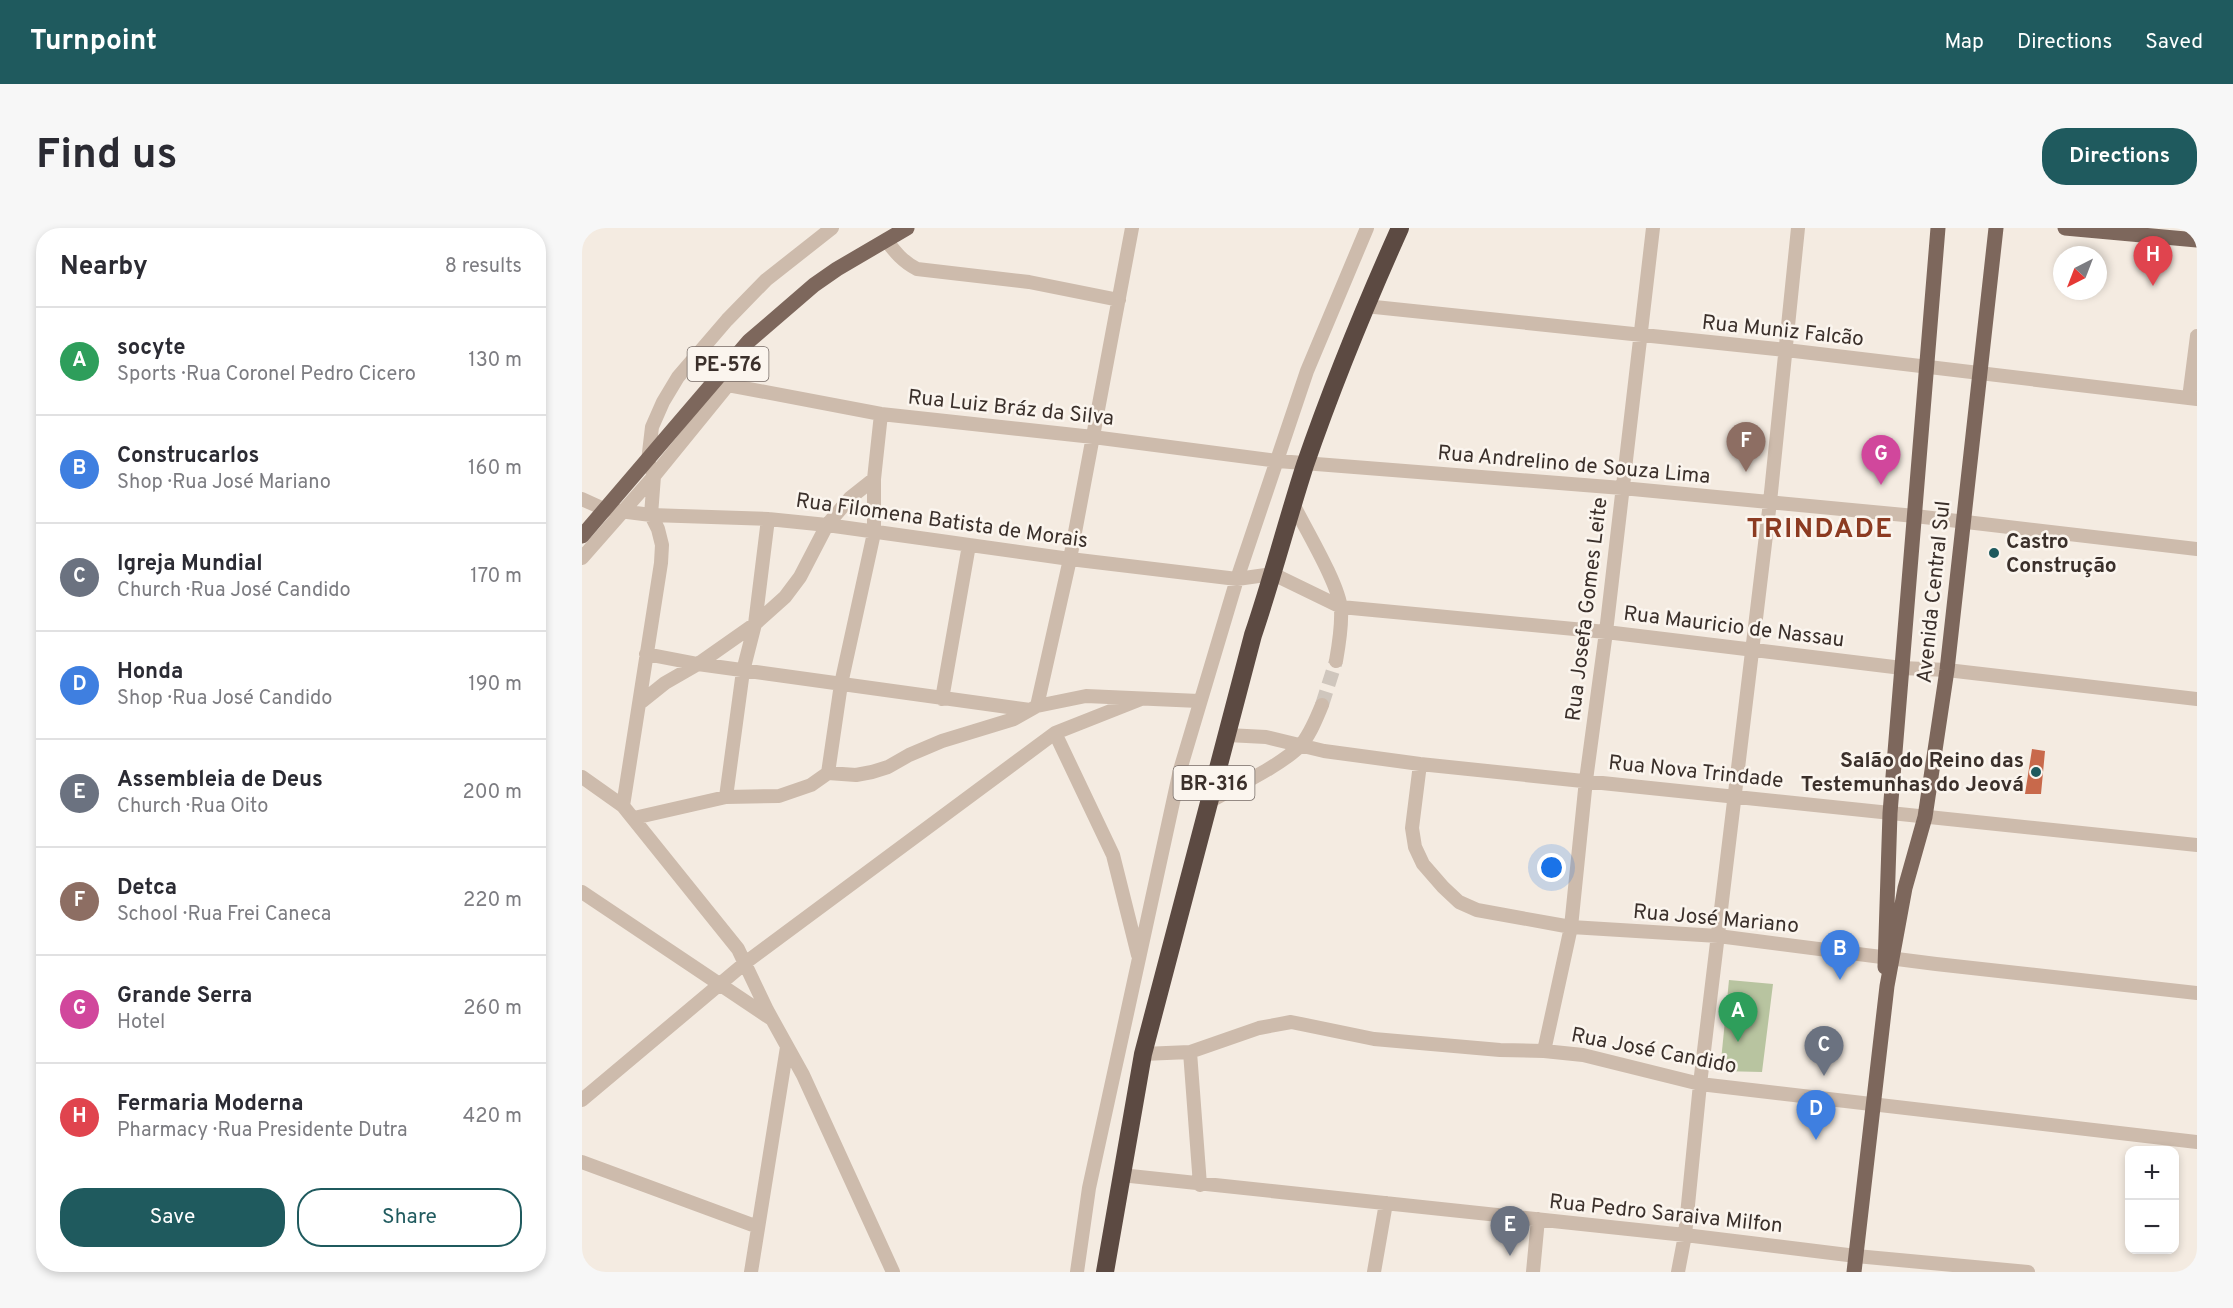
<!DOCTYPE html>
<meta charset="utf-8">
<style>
body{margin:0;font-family:Overpass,sans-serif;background:#f7f7f7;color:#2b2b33}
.controls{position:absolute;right:18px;bottom:18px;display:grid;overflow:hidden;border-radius:12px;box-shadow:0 3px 9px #0003}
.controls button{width:54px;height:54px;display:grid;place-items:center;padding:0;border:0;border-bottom:2px solid #e1e1e2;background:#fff;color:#2b2b33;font:30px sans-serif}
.compass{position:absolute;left:1471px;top:18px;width:54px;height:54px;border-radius:50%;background:#fff;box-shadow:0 3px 9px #0003;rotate:222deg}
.you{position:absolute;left:970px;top:640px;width:21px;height:21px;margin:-15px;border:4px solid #fff;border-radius:50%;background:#1a73e8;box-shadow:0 0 0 9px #1a73e833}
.badge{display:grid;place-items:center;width:39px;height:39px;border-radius:50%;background:#1f5a5e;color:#fff;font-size:20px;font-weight:700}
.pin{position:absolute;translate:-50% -50px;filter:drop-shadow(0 2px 3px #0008)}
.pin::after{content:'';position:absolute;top:32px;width:21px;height:18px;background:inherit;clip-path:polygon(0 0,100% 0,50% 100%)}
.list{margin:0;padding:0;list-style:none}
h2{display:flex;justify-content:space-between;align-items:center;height:78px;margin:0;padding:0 24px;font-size:26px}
h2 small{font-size:20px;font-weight:400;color:#7c7c81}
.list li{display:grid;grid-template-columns:39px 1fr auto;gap:18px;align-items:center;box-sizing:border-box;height:108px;padding:0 24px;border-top:2px solid #e1e1e2}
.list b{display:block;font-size:22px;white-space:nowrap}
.list p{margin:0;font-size:20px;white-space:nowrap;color:#7c7c81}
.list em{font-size:20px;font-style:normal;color:#7c7c81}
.actions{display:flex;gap:12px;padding:18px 24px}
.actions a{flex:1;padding:14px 0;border:2px solid #1f5a5e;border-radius:24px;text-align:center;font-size:21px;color:#1f5a5e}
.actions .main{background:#1f5a5e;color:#fff}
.map{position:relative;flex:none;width:1615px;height:1044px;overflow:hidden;border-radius:24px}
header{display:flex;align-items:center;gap:36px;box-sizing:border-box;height:84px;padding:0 30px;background:#1f5a5e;color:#fff}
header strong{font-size:28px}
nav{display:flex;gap:33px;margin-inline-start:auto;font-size:21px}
.intro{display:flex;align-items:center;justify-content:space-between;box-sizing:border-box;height:144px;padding:0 36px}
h1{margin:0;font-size:42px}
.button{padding:15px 27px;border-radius:24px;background:#1f5a5e;color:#fff;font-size:21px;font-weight:700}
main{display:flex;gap:36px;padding:0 36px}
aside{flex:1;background:#fff;border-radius:24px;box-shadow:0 3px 9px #0003}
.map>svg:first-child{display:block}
.green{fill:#b8c4a0}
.building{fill:#c8694b}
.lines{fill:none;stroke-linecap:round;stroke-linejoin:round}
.minor-tunnel{stroke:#cfc6bd;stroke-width:14;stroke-dasharray:14 7;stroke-linecap:butt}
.minor{stroke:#cdbbac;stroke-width:14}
.major{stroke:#7d675c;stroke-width:15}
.highway{stroke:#5c4a42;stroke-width:18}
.poi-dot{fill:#1f5a5e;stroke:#fbf5ee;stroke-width:2}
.labels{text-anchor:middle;stroke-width:5;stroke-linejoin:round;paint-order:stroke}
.shield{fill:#fbf5ee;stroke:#756b66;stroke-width:1.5}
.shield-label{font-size:20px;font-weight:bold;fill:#3b302b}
.street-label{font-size:21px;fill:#3b302b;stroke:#fbf5ee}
.poi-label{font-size:21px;font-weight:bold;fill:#3b302b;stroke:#fbf5ee;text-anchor:start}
.district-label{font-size:27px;font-weight:bold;letter-spacing:1.5px;fill:#8c3b22;stroke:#fbf5ee}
</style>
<header>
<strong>Turnpoint</strong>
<nav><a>Map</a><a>Directions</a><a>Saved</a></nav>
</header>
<div class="intro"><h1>Find us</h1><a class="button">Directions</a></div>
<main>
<aside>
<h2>Nearby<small>8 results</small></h2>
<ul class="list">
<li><span class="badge" style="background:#2e9e5b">A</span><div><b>socyte</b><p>Sports · Rua Coronel Pedro Cicero</p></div><em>130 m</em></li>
<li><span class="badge" style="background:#3f7fe0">B</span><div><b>Construcarlos</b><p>Shop · Rua José Mariano</p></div><em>160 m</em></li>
<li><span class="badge" style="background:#6b7280">C</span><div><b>Igreja Mundial</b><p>Church · Rua José Candido</p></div><em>170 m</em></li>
<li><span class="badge" style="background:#3f7fe0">D</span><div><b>Honda</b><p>Shop · Rua José Candido</p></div><em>190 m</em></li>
<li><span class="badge" style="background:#6b7280">E</span><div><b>Assembleia de Deus</b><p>Church · Rua Oito</p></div><em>200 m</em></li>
<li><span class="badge" style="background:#8d6e63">F</span><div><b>Detca</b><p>School · Rua Frei Caneca</p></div><em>220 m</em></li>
<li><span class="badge" style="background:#d1479c">G</span><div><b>Grande Serra</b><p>Hotel</p></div><em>260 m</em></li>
<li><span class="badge" style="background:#e0444e">H</span><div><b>Fermaria Moderna</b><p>Pharmacy · Rua Presidente Dutra</p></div><em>420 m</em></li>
</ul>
<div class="actions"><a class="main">Save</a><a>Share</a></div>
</aside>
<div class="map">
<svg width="1615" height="1044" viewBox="0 0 1615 1044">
<rect width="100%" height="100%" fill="#f4ebe1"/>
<path class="green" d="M1147,752L1191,756L1180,844L1138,843Z"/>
<path class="building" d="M1450,521L1463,523L1459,566H1443Z"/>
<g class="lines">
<path class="minor-tunnel" d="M740,477L754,433"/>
<path class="minor" d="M304,12C313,24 321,34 335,41L447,54L537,72
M783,78L1204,122L1615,171
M132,152L146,157L299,186L511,209L696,233L1040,260L1333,288L1615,321
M1607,170L1615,108
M0,271L22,281L69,287L186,291L245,297L488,331L655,351L691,346L759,379L1024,404L1320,440L1365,442L1615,471
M711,276C723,300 758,358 759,382C760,399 757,416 754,433
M0,330L72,248L146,157
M64,426L116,436L448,482
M360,471L387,317
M58,475L83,455L116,436L173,396L203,369L218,349L245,297L268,270L292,251L299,186
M455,478L488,331L550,0
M473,505L531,627L556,727
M645,507L684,509L742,523L838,536L1615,617
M838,536L830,600L833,619L841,636L861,659L877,674L895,682L989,699L1136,708L1354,736L1615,765
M246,545L259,456L292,305V251
M0,549L41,578L156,721L185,782L221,847L311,1044
M144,569L161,443L173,396L186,291
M627,574C653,559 698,538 718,518C728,507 734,491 740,477
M41,578L79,335L80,317L76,301L69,287L72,248L66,233L70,199L81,174L96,149L145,92L184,52L250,0
M52,590L144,569L197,568L229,557L246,545L274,547L290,544L306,539L327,527L360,513L432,491L455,478L504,468L617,473
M0,664L188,790
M962,823L989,699L1004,552L1024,404L1071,0
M608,824L618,957
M561,826L608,824L677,800L709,794L792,811L918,822L962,823L1001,827L1118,856L1615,914
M0,872L163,735L473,505L559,471
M0,934L176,999
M539,947L1103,1007L1274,1028L1446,1044
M169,1044L205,819
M495,1044L507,960L598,542L655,351L725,143L785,0
M792,1044L804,975
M951,1044L956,991
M1096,1044L1103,1007L1118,856L1188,274L1216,0"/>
<path class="major" d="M1483,0L1615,12
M0,308L167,113L232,57L255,41L325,0
M1303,739L1308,585L1356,0
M1272,1044L1305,758L1323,660L1343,589L1365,442L1414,0"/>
<path class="highway" d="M523,1044L561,826L671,407C690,351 705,293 723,237C751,156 783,78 818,0"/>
</g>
<g class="poi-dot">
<circle cx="1412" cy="325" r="6"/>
<circle cx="1454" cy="544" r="6"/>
</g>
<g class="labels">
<g class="shield">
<rect x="105.5" y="119" width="81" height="34" rx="4.5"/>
<rect x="591.5" y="538" width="81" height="34" rx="4.5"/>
</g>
<g class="shield-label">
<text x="146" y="143">PE-576</text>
<text x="632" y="562">BR-316</text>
</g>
<g class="street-label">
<text transform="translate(1201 102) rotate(6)" y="7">Rua Muniz Falcão</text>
<text transform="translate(429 179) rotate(6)" y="7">Rua Luiz Bráz da Silva</text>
<text transform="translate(992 236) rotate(5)" y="7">Rua Andrelino de Souza Lima</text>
<text transform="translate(360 292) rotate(8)" y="7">Rua Filomena Batista de Morais</text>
<text transform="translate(1351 364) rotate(-84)" y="7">Avenida Central Sul</text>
<text transform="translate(1004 381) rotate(-83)" y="7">Rua Josefa Gomes Leite</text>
<text transform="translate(1152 398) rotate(7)" y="7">Rua Mauricio de Nassau</text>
<text transform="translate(1114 543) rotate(6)" y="7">Rua Nova Trindade</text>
<text transform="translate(1134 690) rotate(5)" y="7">Rua José Mariano</text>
<text transform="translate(1072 822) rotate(11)" y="7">Rua José Candido</text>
<text transform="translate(1084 985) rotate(6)" y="7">Rua Pedro Saraiva Milfon</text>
</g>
<g class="poi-label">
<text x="1424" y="320">Castro<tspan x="1424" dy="24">Construção</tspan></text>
<text x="1442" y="539" text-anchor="end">Salão do Reino das<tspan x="1442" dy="24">Testemunhas do Jeová</tspan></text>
</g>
<g class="district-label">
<text x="1238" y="309">TRINDADE</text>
</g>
</g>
</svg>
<div class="controls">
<button>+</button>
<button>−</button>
</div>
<svg class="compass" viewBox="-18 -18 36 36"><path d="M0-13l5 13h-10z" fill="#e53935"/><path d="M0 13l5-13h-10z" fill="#7c7c81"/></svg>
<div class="you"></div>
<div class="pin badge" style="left:1156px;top:814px;background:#2e9e5b">A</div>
<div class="pin badge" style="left:1258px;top:752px;background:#3f7fe0">B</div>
<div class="pin badge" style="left:1242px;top:848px;background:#6b7280">C</div>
<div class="pin badge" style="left:1234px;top:912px;background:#3f7fe0">D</div>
<div class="pin badge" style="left:928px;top:1028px;background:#6b7280">E</div>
<div class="pin badge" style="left:1164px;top:244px;background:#8d6e63">F</div>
<div class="pin badge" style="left:1299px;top:257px;background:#d1479c">G</div>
<div class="pin badge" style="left:1571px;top:58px;background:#e0444e">H</div>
</div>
</main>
